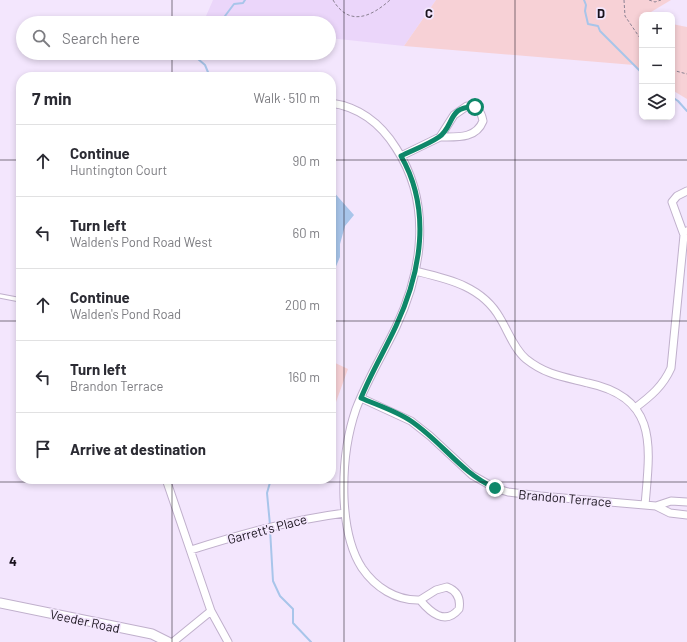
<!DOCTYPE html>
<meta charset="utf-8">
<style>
body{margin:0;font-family:Barlow,sans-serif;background:#f7f7f7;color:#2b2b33}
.controls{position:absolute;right:12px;top:12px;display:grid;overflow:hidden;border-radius:8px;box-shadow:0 2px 6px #0003}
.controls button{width:36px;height:36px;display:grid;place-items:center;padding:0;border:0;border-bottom:1px solid #e1e1e2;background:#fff;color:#2b2b33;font:20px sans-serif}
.stop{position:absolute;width:12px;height:12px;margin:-9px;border:3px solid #0e8769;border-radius:50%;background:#fff}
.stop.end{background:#0e8769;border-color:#fff;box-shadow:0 1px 4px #0008}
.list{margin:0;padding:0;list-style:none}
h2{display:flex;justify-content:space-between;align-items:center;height:52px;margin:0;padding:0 16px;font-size:17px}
h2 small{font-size:13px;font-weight:400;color:#7c7c81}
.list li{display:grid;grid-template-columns:26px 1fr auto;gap:12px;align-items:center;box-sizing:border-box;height:72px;padding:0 16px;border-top:1px solid #e1e1e2}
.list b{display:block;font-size:15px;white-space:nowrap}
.list p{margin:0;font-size:13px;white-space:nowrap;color:#7c7c81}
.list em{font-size:13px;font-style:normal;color:#7c7c81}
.icon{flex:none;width:22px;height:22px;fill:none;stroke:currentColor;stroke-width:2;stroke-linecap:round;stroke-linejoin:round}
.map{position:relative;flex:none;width:687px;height:642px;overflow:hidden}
.search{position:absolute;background:#fff;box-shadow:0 2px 6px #0003;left:16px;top:16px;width:320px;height:44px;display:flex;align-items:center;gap:10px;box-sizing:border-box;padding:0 14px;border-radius:22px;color:#7c7c81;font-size:15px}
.panel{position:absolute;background:#fff;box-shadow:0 2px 6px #0003;left:16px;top:72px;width:320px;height:412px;border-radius:16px}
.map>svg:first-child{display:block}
.built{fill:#ebd6fa}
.green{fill:#f7d1d6}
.water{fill:#a8c5ea}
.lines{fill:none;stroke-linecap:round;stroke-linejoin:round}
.stream{stroke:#a8c5ea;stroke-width:2}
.service-casing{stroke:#c0b0cc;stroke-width:5.5}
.minor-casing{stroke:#c0b0cc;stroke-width:9}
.tertiary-casing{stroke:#c0b0cc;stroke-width:11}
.path{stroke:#8b8192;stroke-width:1;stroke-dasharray:3 2;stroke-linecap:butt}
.service{stroke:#fff;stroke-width:3.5}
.minor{stroke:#fff;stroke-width:7}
.tertiary{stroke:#fff;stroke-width:9}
.route{stroke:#0e8769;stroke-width:5}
.grid{fill:none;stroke:#19131d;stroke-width:1;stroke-opacity:0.55}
.labels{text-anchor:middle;stroke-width:3.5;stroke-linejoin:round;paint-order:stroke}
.street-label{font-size:13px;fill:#19131d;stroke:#f3e6fd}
.grid-label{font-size:13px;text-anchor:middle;font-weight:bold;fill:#19131d;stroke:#f3e6fd;stroke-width:3.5;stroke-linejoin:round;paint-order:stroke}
</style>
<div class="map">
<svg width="687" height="642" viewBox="0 0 687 642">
<rect width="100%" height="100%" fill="#f3e6fd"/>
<path class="built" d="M213,0H436L404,46L329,38V23H203Z"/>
<path class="green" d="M436,0H671L646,15H642V70L634,65L404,46Z
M672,24L687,27V99L672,90Z
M331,361L348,369L336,402L331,400Z"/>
<path class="water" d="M331,189L354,215L345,226L340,244V257L331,278Z"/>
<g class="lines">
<path class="stream" d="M584,0L586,5L585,11L588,24L598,26L600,31L642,73
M217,23L222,20L234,4L243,3L245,0
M191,53L205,65L210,77
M672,97L678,101L687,111
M270,525L267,493L271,479
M270,529L273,581L280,596L293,609V623L311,642"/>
<defs>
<path id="service" d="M0,296L21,300"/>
<path id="minor" d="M331,103C359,107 381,124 396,148C432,203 423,270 396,327C383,354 367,380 356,409C346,438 343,468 344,498C345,521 349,548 362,568C375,587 396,601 420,600
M467,106C477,107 481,110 483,121C476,139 457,137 440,137L454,115Z
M401,156L440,137
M687,231L684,235L672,202L677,196L687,191
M415,271C448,279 482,286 500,318C508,331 514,349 526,359C546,375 564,377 588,383C659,398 650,447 645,505
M361,398L411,421L430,436L472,475L495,488L508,492L540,496L656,506L670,513L687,515
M635,408C651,396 663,386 671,368L684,235
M166,479L211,611L228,642
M656,506L671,501L687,502
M191,550C242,534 291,520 345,513
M447,587C457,591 461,598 459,609C445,626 430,612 420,600L436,590Z
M173,642L211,611"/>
<path id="tertiary" d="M0,603L152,634L168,642"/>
</defs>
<use href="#service" class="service-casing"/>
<use href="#minor" class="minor-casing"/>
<use href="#tertiary" class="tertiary-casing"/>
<path class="path" d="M333,0C349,27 371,17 390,0
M624,0L625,16L642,41
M649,0L655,2L661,0
M672,70L687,74"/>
<use href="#service" class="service"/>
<use href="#minor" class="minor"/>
<use href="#tertiary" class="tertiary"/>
</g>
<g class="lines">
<path class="route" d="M475,107C448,105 454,127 439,137C427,145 413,150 401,156C432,210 421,272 396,326C385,350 371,373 361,398C377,405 396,411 411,421C442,442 461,473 495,488"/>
</g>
<path class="grid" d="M172,0V23M344,0V642M515,0V642M172,53V77M0,160H21M331,160H687M0,321H21M331,321H687M172,479V642M0,482H687"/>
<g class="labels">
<g class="street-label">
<text transform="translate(565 498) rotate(5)" y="5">Brandon Terrace</text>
<text transform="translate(267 529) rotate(-15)" y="5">Garrett's Place</text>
<text transform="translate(85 621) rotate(12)" y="5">Veeder Road</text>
</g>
</g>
<g class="grid-label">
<text x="429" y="18">C</text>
<text x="601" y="18">D</text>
<text x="13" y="566">4</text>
</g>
</svg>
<div class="controls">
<button>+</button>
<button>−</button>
<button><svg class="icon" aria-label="layers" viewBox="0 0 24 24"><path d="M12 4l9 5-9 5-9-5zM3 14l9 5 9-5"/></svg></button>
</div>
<div class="stop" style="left:475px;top:107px"></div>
<div class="stop end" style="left:495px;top:488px"></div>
<div class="search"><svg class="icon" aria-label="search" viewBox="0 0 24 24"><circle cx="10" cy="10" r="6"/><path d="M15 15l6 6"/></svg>Search here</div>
<section class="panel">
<h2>7 min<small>Walk · 510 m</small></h2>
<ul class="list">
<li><svg class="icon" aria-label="ahead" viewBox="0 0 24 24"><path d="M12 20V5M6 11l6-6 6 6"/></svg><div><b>Continue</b><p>Huntington Court</p></div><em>90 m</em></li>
<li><svg class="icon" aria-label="left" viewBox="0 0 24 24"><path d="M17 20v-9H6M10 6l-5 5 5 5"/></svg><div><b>Turn left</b><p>Walden's Pond Road West</p></div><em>60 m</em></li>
<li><svg class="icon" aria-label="ahead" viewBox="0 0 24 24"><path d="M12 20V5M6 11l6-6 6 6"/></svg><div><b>Continue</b><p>Walden's Pond Road</p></div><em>200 m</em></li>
<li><svg class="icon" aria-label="left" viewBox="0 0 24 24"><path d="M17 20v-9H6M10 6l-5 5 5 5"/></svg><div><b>Turn left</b><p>Brandon Terrace</p></div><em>160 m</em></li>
<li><svg class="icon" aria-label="arrive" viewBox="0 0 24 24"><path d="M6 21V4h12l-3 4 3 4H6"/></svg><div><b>Arrive at destination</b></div></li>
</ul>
</section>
</div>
